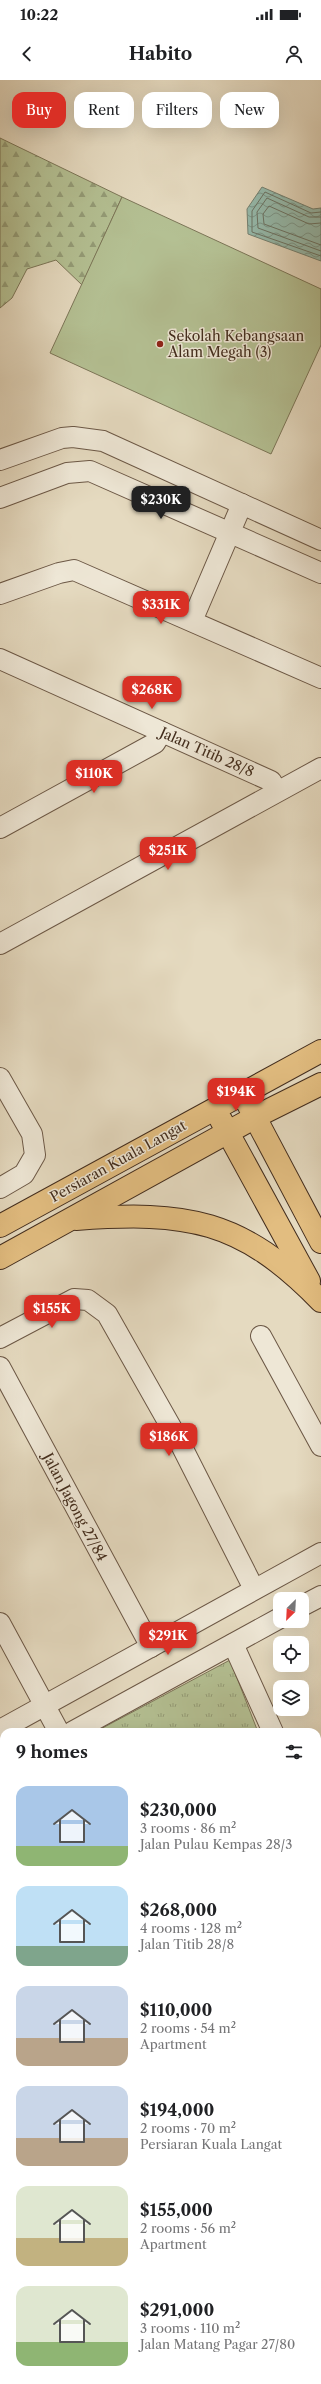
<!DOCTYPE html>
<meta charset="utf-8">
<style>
:root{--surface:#fff;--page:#f2f2f2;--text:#202124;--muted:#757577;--accent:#d93025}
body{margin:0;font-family:"Libre Caslon Text",serif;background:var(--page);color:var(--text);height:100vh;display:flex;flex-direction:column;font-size:15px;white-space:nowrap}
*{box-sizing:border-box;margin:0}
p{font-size:13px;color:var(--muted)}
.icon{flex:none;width:22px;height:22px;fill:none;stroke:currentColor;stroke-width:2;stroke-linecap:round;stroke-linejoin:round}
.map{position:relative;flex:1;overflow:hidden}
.sheet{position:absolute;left:0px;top:1648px;width:321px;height:656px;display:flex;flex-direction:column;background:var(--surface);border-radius:12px 12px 0 0;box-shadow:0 4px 16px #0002}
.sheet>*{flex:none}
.banner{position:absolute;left:12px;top:12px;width:297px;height:36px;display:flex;gap:8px}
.needle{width:26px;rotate:204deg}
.tools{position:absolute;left:273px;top:1512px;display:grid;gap:8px}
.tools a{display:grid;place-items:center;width:36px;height:36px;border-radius:8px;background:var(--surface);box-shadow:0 4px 16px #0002;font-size:20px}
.price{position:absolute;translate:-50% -34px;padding:0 9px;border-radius:8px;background:var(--accent);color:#fff;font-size:13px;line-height:26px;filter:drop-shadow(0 1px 2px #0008)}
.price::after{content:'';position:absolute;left:50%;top:24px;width:12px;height:9px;margin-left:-6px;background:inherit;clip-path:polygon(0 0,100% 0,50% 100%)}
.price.active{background:#222;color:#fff}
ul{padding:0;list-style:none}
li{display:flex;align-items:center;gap:12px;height:100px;padding:0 16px}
li span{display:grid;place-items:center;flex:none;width:112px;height:80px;border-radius:12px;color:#555}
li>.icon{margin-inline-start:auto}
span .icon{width:48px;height:48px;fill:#fffc;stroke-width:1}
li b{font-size:17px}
h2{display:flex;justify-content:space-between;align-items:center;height:48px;padding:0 16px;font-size:17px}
.pill{padding:0 14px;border-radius:12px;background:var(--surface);box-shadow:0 4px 16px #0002;font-size:14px;line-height:36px}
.pill.active{background:var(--accent);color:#fff}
.status{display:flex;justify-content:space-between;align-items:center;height:28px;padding:0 20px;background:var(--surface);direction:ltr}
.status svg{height:11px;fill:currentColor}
header{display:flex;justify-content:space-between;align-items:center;height:52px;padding:0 16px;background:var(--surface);font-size:18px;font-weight:700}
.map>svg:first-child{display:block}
.forest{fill:url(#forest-firs);stroke:#7c7658}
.park{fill:url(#park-tufts);stroke:#7c7658}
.pitch{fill:#b4c093;stroke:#7c7658}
.water{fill:url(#water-waves);stroke:#758273}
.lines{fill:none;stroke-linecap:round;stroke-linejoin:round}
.shore{stroke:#6c7465;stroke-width:1}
.minor-casing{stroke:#6c5846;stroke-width:22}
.major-casing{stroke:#432d1d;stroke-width:24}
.minor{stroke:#eee7d6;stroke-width:20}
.major{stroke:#e2bd80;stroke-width:22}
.poi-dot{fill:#8f2418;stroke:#eee7d6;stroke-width:1.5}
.labels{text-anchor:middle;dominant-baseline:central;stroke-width:3;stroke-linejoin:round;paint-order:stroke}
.poi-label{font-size:14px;fill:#432d1d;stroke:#eee7d6;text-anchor:start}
.street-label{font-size:14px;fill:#432d1d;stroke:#eee7d6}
</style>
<div class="status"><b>10:22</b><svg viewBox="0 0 49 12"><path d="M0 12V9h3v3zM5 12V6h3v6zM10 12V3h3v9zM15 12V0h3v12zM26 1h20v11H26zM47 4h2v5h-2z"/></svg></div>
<header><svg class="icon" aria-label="back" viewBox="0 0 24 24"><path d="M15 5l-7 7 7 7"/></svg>Habito<svg class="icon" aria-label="person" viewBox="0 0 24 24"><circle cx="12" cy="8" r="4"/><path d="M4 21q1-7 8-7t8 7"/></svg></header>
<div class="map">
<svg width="321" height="2304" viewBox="0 0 321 2304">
<defs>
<pattern id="forest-firs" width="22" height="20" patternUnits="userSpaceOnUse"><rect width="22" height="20" fill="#b4c093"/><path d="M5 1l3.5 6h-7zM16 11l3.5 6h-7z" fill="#949c77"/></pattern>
<pattern id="park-tufts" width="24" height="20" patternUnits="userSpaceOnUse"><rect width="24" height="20" fill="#b4c093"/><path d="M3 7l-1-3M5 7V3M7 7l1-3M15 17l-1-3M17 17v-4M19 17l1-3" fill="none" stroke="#949c77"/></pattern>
<pattern id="water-waves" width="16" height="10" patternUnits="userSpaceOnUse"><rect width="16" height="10" fill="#96bbad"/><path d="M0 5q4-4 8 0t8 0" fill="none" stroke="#7c988c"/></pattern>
</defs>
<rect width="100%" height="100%" fill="#e5dac0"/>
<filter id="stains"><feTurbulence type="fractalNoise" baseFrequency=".005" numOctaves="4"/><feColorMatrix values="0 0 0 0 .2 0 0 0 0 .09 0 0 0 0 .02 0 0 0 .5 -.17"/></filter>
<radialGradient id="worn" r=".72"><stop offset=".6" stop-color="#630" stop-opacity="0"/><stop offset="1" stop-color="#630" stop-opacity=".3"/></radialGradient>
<path class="forest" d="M0 58 122 117 82 205 56 180 27 189 12 218 0 228Z"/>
<g class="park">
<path d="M230 1580 258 1652H95Z"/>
<path d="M4 1707V1897L0 1895V1709Z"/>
</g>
<path class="pitch" d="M122 117 321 209V265L271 374 50 273Z"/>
<path class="water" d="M262 107 313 129 321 128V181L248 154 247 129Z"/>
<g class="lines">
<g class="shore">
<path d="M321 132 311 133 265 112 252 131V152L321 176"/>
<path d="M321 137H309L267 118 257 132 258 148 321 171"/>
<path d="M321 143 309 144 269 126 263 134 264 144 321 165"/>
</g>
<g class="minor-casing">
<g id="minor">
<path d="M0 380 62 358 73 357 103 361 321 460"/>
<path d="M0 418 67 393 90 391 321 493"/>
<path d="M0 514 59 493 74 490 321 598"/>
<path d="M192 541 242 424"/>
<path d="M0 579 271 701 277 711"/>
<path d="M0 748 155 663 162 652"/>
<path d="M0 864 321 688"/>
<path d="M0 998 32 1054 35 1075 24 1094 0 1108"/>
<path d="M261 1256 321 1366"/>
<path d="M0 1258 74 1219 88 1220 107 1234 180 1363 254 1509"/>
<path d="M0 1287 151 1567"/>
<path d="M302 1526 321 1516"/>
<path d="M0 1543 59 1652"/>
<path d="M233 1564 273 1652"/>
<path d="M0 1650 321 1473"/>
<path d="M72 1652 280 1538"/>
<path d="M0 1697 4 1694"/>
<path d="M317 1814 321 1816"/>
<path d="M0 1903 4 1904"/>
<path d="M317 1932 321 1934"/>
<path d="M0 2018 4 2020"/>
<path d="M317 2045 321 2046"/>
<path d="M0 2131 4 2133"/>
<path d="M317 2155 321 2146"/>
<path d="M0 2193 4 2184"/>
<path d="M106 2304 108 2300"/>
<path d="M251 2304 253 2300"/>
</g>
</g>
<g class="major-casing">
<g id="major">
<path d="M248 1024 321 1162"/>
<path d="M221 1040 309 1201"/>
<path d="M76 1139C187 1131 241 1139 321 1221"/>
<path d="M0 1146 321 971"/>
<path d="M0 1178 261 1034 321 1004"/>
<path d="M317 2264 321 2255"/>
<path d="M299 2304 301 2300"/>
</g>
</g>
<use href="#minor" class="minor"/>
<use href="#major" class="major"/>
</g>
<circle class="poi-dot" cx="160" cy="264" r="4"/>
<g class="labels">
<g class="poi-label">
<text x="168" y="256">Sekolah Kebangsaan<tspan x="168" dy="16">Alam Megah (3)</tspan></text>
</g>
<g class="street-label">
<text transform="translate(207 672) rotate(24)">Jalan Titib 28/8</text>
<text transform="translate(118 1081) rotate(-29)">Persiaran Kuala Langat</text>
<text transform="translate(75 1427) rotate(62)">Jalan Jagong 27/84</text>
</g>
</g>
<rect width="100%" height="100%" filter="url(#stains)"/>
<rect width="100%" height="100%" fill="url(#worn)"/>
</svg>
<div class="tools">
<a><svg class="needle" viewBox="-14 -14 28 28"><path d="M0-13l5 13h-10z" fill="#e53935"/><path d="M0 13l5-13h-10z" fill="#757577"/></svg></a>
<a><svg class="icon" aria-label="locate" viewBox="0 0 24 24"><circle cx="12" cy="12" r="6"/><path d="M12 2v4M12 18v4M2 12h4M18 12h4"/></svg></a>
<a><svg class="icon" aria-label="layers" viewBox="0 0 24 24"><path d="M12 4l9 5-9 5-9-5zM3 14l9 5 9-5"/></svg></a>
</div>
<b class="price active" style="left:161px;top:440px">$230K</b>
<b class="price" style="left:161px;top:545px">$331K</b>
<b class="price" style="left:152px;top:630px">$268K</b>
<b class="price" style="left:94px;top:714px">$110K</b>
<b class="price" style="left:168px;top:791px">$251K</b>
<b class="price" style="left:236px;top:1032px">$194K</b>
<b class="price" style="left:52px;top:1249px">$155K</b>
<b class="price" style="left:169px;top:1377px">$186K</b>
<b class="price" style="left:168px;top:1576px">$291K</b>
<div class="banner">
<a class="pill active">Buy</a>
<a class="pill">Rent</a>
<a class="pill">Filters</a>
<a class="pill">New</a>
</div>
<section class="sheet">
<h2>9 homes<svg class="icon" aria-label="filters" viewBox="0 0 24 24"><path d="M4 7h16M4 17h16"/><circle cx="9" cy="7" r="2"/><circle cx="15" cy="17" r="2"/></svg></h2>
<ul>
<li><span style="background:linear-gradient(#a9c7e8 75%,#8fb573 0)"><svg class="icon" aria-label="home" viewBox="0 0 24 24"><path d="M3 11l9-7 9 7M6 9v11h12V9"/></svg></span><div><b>$230,000</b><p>3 rooms · 86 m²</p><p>Jalan Pulau Kempas 28/3</p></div></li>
<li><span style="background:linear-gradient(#bfe0f5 75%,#7fa58c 0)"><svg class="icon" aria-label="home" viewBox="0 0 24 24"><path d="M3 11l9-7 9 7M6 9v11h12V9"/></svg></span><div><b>$268,000</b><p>4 rooms · 128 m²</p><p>Jalan Titib 28/8</p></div></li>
<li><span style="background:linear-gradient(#c9d6e8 65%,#b9a48a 0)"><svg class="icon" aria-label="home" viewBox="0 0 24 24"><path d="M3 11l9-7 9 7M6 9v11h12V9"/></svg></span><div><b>$110,000</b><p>2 rooms · 54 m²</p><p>Apartment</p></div></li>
<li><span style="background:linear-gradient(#c9d6e8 65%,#b9a48a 0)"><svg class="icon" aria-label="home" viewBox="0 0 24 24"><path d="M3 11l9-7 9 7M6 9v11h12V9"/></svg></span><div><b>$194,000</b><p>2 rooms · 70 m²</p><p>Persiaran Kuala Langat</p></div></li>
<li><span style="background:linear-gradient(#dfe7d0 65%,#c2b280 0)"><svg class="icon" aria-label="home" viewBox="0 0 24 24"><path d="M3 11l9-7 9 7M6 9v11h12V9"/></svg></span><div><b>$155,000</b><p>2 rooms · 56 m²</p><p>Apartment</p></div></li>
<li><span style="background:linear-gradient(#dfe7d0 70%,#8fb573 0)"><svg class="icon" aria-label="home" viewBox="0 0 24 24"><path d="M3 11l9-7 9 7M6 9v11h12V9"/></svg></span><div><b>$291,000</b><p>3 rooms · 110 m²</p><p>Jalan Matang Pagar 27/80</p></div></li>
</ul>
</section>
</div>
